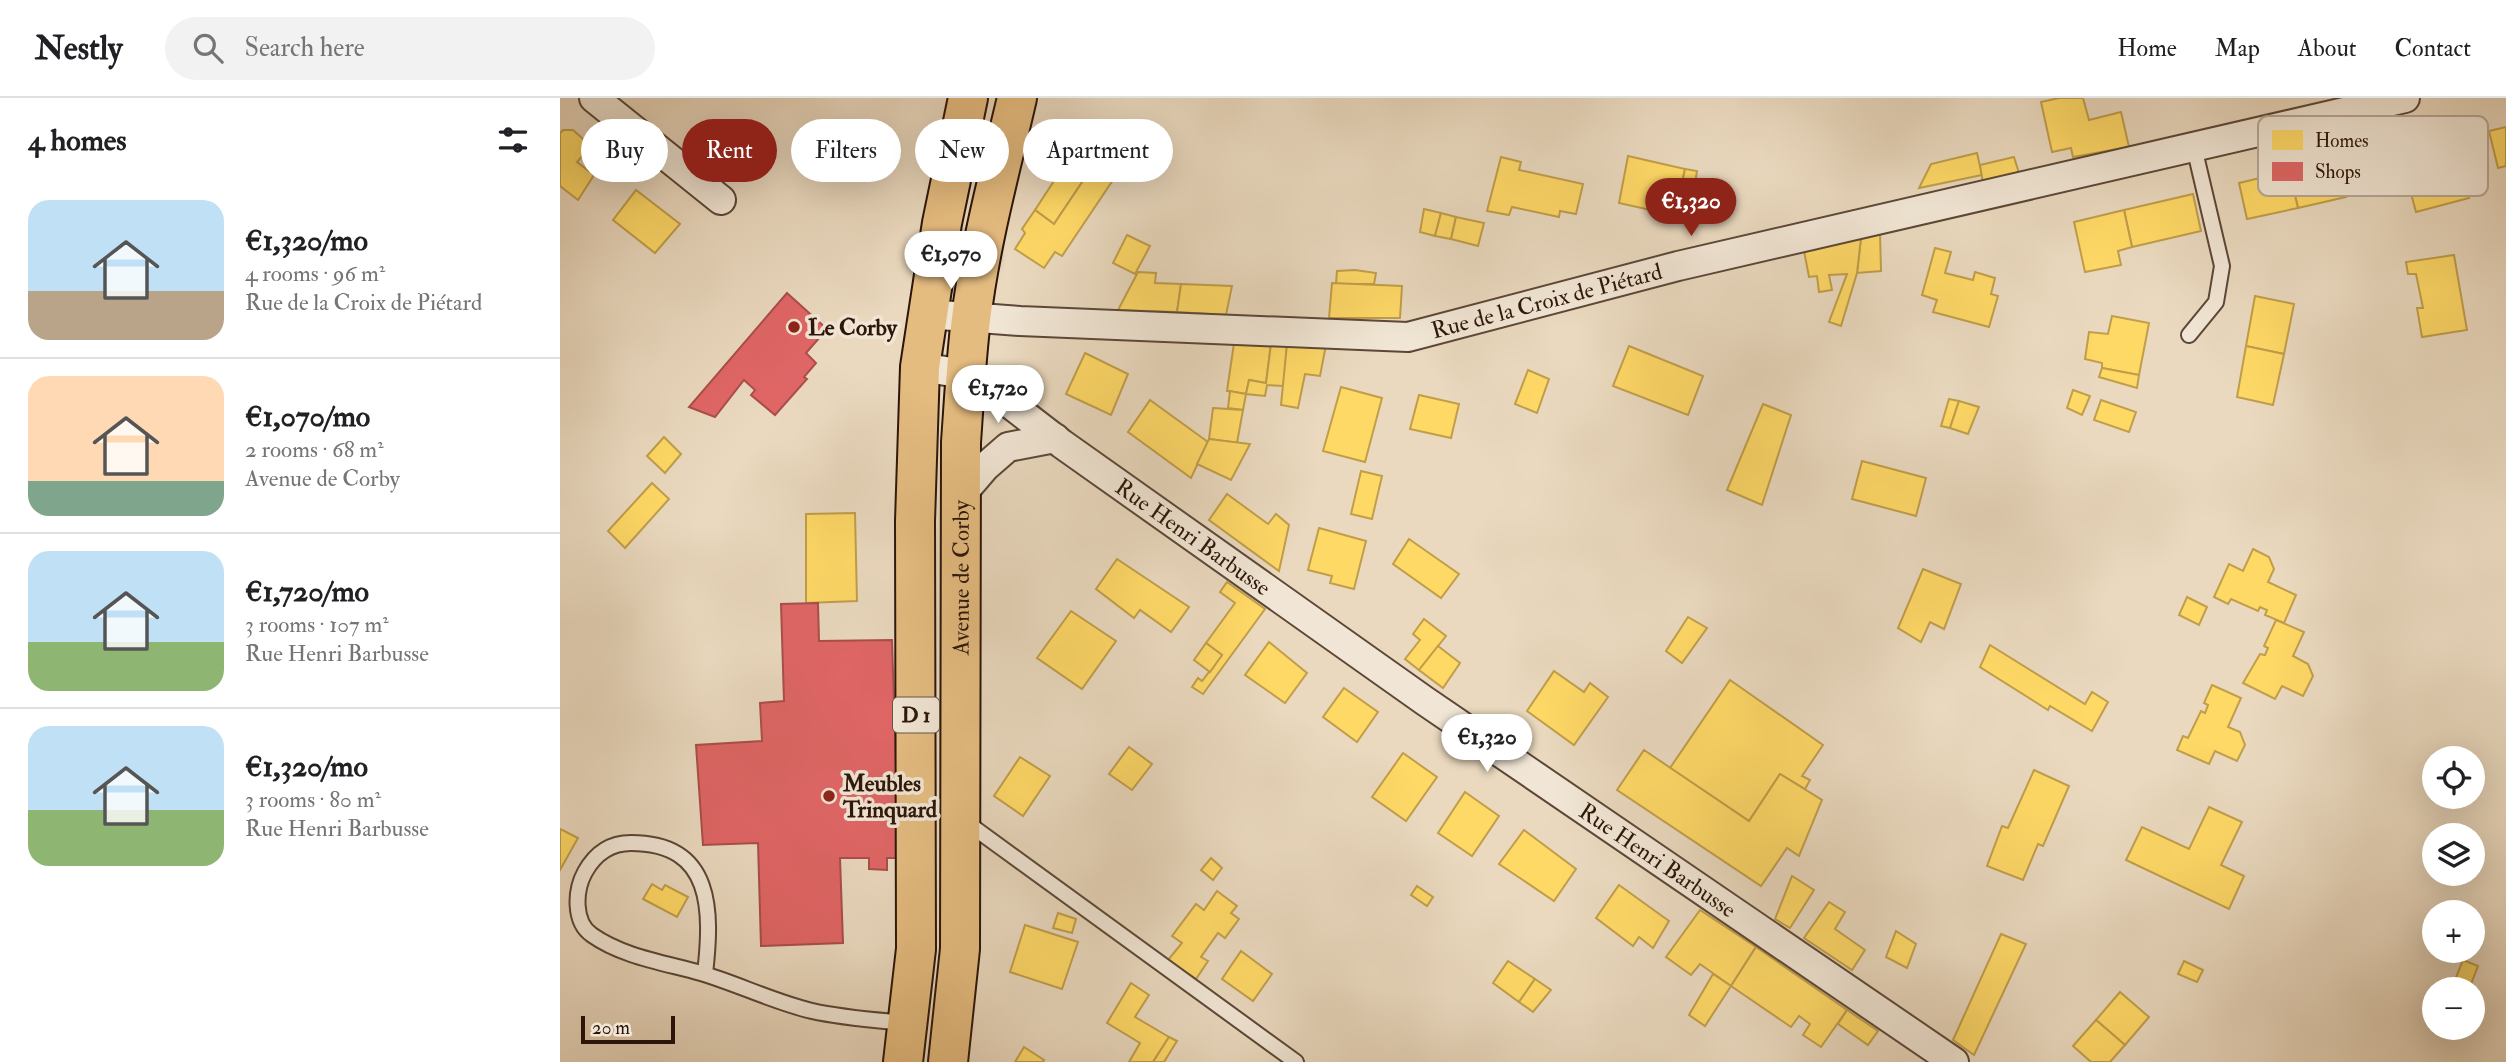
<!DOCTYPE html>
<meta charset="utf-8">
<style>
:root{--surface:#fff;--page:#f2f2f2;--text:#202124;--muted:#757577;--line:#e0e0e0;--accent:#8f2418}
body{margin:0;font-family:"IM FELL Double Pica",serif;background:var(--page);color:var(--text);height:100vh;display:flex;flex-direction:column;font-size:26px;white-space:nowrap}
*{box-sizing:border-box;margin:0}
p{font-size:23px;color:var(--muted)}
.icon{flex:none;width:38px;height:38px;fill:none;stroke:currentColor;stroke-width:2;stroke-linecap:round;stroke-linejoin:round}
.map{position:relative;flex:1;overflow:hidden}
.sheet{display:flex;flex-direction:column;background:var(--surface);width:560px}
.sheet>*{flex:none}
.hud{position:absolute;left:21px;top:21px;width:665px;height:63px;display:flex;gap:14px}
.buttons{position:absolute;left:1862px;top:648px;display:grid;gap:14px}
.buttons a{display:grid;place-items:center;width:63px;height:63px;border-radius:50%;background:var(--surface);box-shadow:0 7px 28px #0002;font-size:35px}
.scale{position:absolute;left:21px;bottom:18px;width:94px;box-sizing:border-box;padding-left:7px;border:4px solid #2c160a;border-top:0;font-size:19px;line-height:24px;white-space:nowrap;color:#2c160a;-webkit-text-stroke:5px #f1e6d5;paint-order:stroke}
.price{position:absolute;translate:-50% -60px;padding:0 16px;border-radius:24px;background:#fff;color:#222;font-size:23px;line-height:46px;filter:drop-shadow(0 2px 4px #0008)}
.price::after{content:'';position:absolute;left:50%;top:42px;width:21px;height:16px;margin-left:-10px;background:inherit;clip-path:polygon(0 0,100% 0,50% 100%)}
.price.active{background:var(--accent);color:#fff}
ul{padding:0;list-style:none}
li{display:flex;align-items:center;gap:21px;height:175px;padding:0 28px}
li+li{border-top:2px solid var(--line)}
li span{display:grid;place-items:center;flex:none;width:196px;height:140px;border-radius:21px;color:#555}
li>.icon{margin-inline-start:auto}
span .icon{width:84px;height:84px;fill:#fffc;stroke-width:1}
li b{font-size:30px}
h2{display:flex;justify-content:space-between;align-items:center;height:84px;padding:0 28px;font-size:30px}
.chip{padding:0 24px;border-radius:32px;background:var(--surface);box-shadow:0 7px 28px #0002;font-size:24px;line-height:63px}
.chip.active{background:var(--accent);color:#fff}
header{display:flex;align-items:center;gap:42px;box-sizing:border-box;height:98px;padding:0 35px;background:var(--surface);border-bottom:2px solid var(--line)}
header strong{font-size:33px}
nav{display:flex;gap:38px;margin-inline-start:auto;font-size:24px}
.search{width:490px;height:63px;background:var(--page);display:flex;align-items:center;gap:18px;box-sizing:border-box;padding:0 24px;border-radius:38px;color:var(--muted);font-size:26px}
main{display:flex;flex:1;min-height:0}
.map>svg:first-child{display:block}
.homes{fill:#ffd966;stroke:#c09e4a;stroke-width:2}
.shops{fill:#e06666;stroke:#aa4e4a;stroke-width:2}
.lines{fill:none;stroke-linecap:round;stroke-linejoin:round}
.lane-casing{stroke:#5c4737;stroke-width:18}
.street-casing{stroke:#5c4737;stroke-width:32}
.primary-casing{stroke:#2c160a;stroke-width:42}
.lane{stroke:#f1e6d5;stroke-width:14}
.street{stroke:#f1e6d5;stroke-width:28}
.primary{stroke:#e5bc80;stroke-width:38}
.poi-dot{fill:#8f2418;stroke:#f1e6d5;stroke-width:2.5}
.labels{text-anchor:middle;dominant-baseline:central;stroke-width:7;stroke-linejoin:round;paint-order:stroke}
.shield{fill:#f1e6d5;stroke:#675447;stroke-width:2}
.shield-label{font-size:21px;font-weight:bold;fill:#2c160a}
.street-label{font-size:23px;fill:#2c160a;stroke:#f1e6d5}
.poi-label{font-size:23px;font-weight:bold;fill:#2c160a;stroke:#f1e6d5;text-anchor:start}
.key{fill:#f1e6d5;stroke:#b6a898;stroke-width:2}
.key-label{font-size:19px;fill:#2c160a}
</style>
<header>
<strong>Nestly</strong>
<div class="search"><svg class="icon" aria-label="search" viewBox="0 0 24 24"><circle cx="10" cy="10" r="6"/><path d="M15 15l6 6"/></svg>Search here</div>
<nav><a>Home</a><a>Map</a><a>About</a><a>Contact</a></nav>
</header>
<main>
<section class="sheet">
<h2>4 homes<svg class="icon" aria-label="filters" viewBox="0 0 24 24"><path d="M4 7h16M4 17h16"/><circle cx="9" cy="7" r="2"/><circle cx="15" cy="17" r="2"/></svg></h2>
<ul>
<li><span style="background:linear-gradient(#bfe0f5 65%,#b9a48a 0)"><svg class="icon" aria-label="home" viewBox="0 0 24 24"><path d="M3 11l9-7 9 7M6 9v11h12V9"/></svg></span><div><b>€1,320/mo</b><p>4 rooms · 96 m²</p><p>Rue de la Croix de Piétard</p></div></li>
<li><span style="background:linear-gradient(#ffd9b3 75%,#7fa58c 0)"><svg class="icon" aria-label="home" viewBox="0 0 24 24"><path d="M3 11l9-7 9 7M6 9v11h12V9"/></svg></span><div><b>€1,070/mo</b><p>2 rooms · 68 m²</p><p>Avenue de Corby</p></div></li>
<li><span style="background:linear-gradient(#bfe0f5 65%,#8fb573 0)"><svg class="icon" aria-label="home" viewBox="0 0 24 24"><path d="M3 11l9-7 9 7M6 9v11h12V9"/></svg></span><div><b>€1,720/mo</b><p>3 rooms · 107 m²</p><p>Rue Henri Barbusse</p></div></li>
<li><span style="background:linear-gradient(#bfe0f5 60%,#8fb573 0)"><svg class="icon" aria-label="home" viewBox="0 0 24 24"><path d="M3 11l9-7 9 7M6 9v11h12V9"/></svg></span><div><b>€1,320/mo</b><p>3 rooms · 80 m²</p><p>Rue Henri Barbusse</p></div></li>
</ul>
</section>
<div class="map">
<svg width="1946" height="964" viewBox="0 0 1946 964">
<rect width="100%" height="100%" fill="#ead9bf"/>
<filter id="stains"><feTurbulence type="fractalNoise" baseFrequency=".00286" numOctaves="4"/><feColorMatrix values="0 0 0 0 .2 0 0 0 0 .09 0 0 0 0 .02 0 0 0 .5 -.17"/></filter>
<radialGradient id="worn" r=".72"><stop offset=".6" stop-color="#630" stop-opacity="0"/><stop offset="1" stop-color="#630" stop-opacity=".3"/></radialGradient>
<g class="homes">
<path d="M1499 0H1523L1529 22 1561 14 1569 49 1513 59 1511 50 1492 54 1481 4Z"/>
<path d="M1946 29V68L1938 70 1929 33Z"/>
<path d="M528 31 568 58 555 79 535 65 494 126 475 112Z"/>
<path d="M3 32H13L31 48 17 64 34 77 18 102 0 88V35Z"/>
<path d="M1417 55 1422 77 1359 90 1371 66Z"/>
<path d="M1068 58 1125 71 1121 90 1134 92 1127 120 1059 105Z"/>
<path d="M941 59 961 64 959 72 1023 86 1016 116 1000 113 999 119 952 109 949 117 927 113Z"/>
<path d="M1454 59 1459 75 1423 85 1420 67Z"/>
<path d="M1778 63 1786 99 1738 110 1729 73Z"/>
<path d="M1900 64 1909 100 1856 114 1846 77Z"/>
<path d="M535 65 555 79 502 158 495 154 484 170 455 151 465 135 462 131 475 112 494 126Z"/>
<path d="M1125 71 1137 73 1134 92 1121 90Z"/>
<path d="M1729 73 1738 110 1687 121 1679 85Z"/>
<path d="M76 92 120 126 95 155 53 122Z"/>
<path d="M1633 96 1641 133 1572 149 1564 112Z"/>
<path d="M864 111 881 115 875 138 860 134Z"/>
<path d="M1564 112 1572 149 1558 153 1561 167 1525 174 1514 124Z"/>
<path d="M881 115 896 119 891 141 875 138Z"/>
<path d="M896 119 924 125 918 148 891 141Z"/>
<path d="M1320 136 1321 173 1297 175 1301 140Z"/>
<path d="M567 137 590 148 575 176 553 165Z"/>
<path d="M1301 140 1297 175 1281 228 1269 224 1287 176 1269 177 1272 192 1259 194 1257 178 1249 179 1244 153Z"/>
<path d="M1375 150 1391 154 1385 175 1413 182 1415 174 1435 180 1431 196 1438 198 1429 229 1373 214 1377 202 1362 197Z"/>
<path d="M1894 157 1907 232 1862 239 1857 210H1863L1856 176H1848L1846 164Z"/>
<path d="M795 172 816 175 814 186H776L777 173Z"/>
<path d="M578 174 596 175 595 185 621 186 617 214 558 212Z"/>
<path d="M772 185 842 188 840 220H769Z"/>
<path d="M621 186 672 188 666 217 617 214Z"/>
<path d="M1695 198 1734 206 1724 256 1686 248Z"/>
<path d="M1552 218 1589 225 1579 277 1542 270V265L1525 261 1529 234 1548 236Z"/>
<path d="M674 245 711 246 706 285 689 282 686 296 667 293Z"/>
<path d="M711 246H727L724 288 707 287 705 298 686 296 689 282 706 285Z"/>
<path d="M727 246 766 247 760 278 745 276 738 310 721 307Z"/>
<path d="M1069 248 1143 278 1128 317 1053 288Z"/>
<path d="M1686 248 1724 256 1713 307 1677 299Z"/>
<path d="M525 255 568 276 551 317 506 296Z"/>
<path d="M1542 270 1579 277 1577 290 1539 279Z"/>
<path d="M968 272 989 281 977 315 955 306Z"/>
<path d="M781 289 822 300 805 364 763 353Z"/>
<path d="M1513 292 1530 298 1522 317 1507 310Z"/>
<path d="M670 293 686 296 683 312 668 310Z"/>
<path d="M859 297 899 306 891 340 850 331Z"/>
<path d="M1389 301 1399 303 1390 330 1381 328Z"/>
<path d="M590 302 648 344 631 380 568 334Z"/>
<path d="M1541 302 1576 314 1569 334 1534 322Z"/>
<path d="M1399 303 1419 309 1408 336 1390 330Z"/>
<path d="M1203 306 1231 317 1202 407 1167 392Z"/>
<path d="M653 310 683 312 677 345 649 341Z"/>
<path d="M104 339 121 356 105 375 87 358Z"/>
<path d="M649 341 690 346 671 382 637 366Z"/>
<path d="M1302 363 1366 380 1356 418 1292 401Z"/>
<path d="M801 373 822 378 812 421 791 416Z"/>
<path d="M92 385 109 401 65 450 48 433Z"/>
<path d="M667 396 708 426 716 416 729 427 719 473 649 422Z"/>
<path d="M295 415 297 503 246 505V416Z"/>
<path d="M759 430 806 443 794 491 770 485 772 478 748 472Z"/>
<path d="M849 441 899 476 881 500 833 466Z"/>
<path d="M1693 451 1709 459 1714 471 1708 484 1736 497 1724 525 1705 517 1707 512 1700 509 1698 513 1671 501 1668 506 1654 499 1669 466 1683 473Z"/>
<path d="M557 461 629 509 611 534 580 512 574 520 536 491Z"/>
<path d="M1363 471 1401 486 1384 531 1370 524 1361 544 1338 530Z"/>
<path d="M667 484 705 511 643 596 632 589 638 580 642 583 662 557 646 545 675 505 660 494Z"/>
<path d="M1627 499 1647 509 1639 527 1619 517Z"/>
<path d="M511 513 556 543 522 591 477 560Z"/>
<path d="M1128 519 1147 530 1122 565 1106 553Z"/>
<path d="M864 521 886 538 859 572 845 561 860 542 853 536Z"/>
<path d="M1716 522 1744 534 1733 558 1748 566 1753 578 1743 598 1722 588 1715 601 1683 585 1700 556 1705 557 1708 550 1704 548Z"/>
<path d="M709 544 747 575 725 605 685 577Z"/>
<path d="M646 545 662 557 650 574 634 562Z"/>
<path d="M1430 547 1525 606 1532 594 1548 604 1532 633 1490 608 1488 612 1420 569Z"/>
<path d="M878 548 900 565 883 590 859 572Z"/>
<path d="M994 573 1024 594 1030 585 1048 599 1014 647 967 613Z"/>
<path d="M1170 582 1263 647 1242 678 1250 682 1245 691 1220 676 1189 723 1110 670Z"/>
<path d="M1652 587 1681 600 1668 629 1680 634 1685 647 1677 663 1655 653 1649 666 1617 652 1623 638 1628 640 1641 613 1645 615 1648 607 1644 605Z"/>
<path d="M784 590 818 614 797 644 763 619Z"/>
<path d="M569 649 592 666 572 692 549 676Z"/>
<path d="M1084 652 1189 723 1220 676 1262 702 1239 758 1227 750 1201 788 1057 692Z"/>
<path d="M843 655 877 679 846 723 812 699Z"/>
<path d="M460 659 490 678 463 718 434 698Z"/>
<path d="M1474 672 1509 688 1483 748 1478 746 1463 782 1427 768 1442 728 1448 730Z"/>
<path d="M905 694 939 718 912 758 878 735Z"/>
<path d="M1649 709 1682 724 1661 767 1684 778 1669 811 1566 762 1582 729 1629 751Z"/>
<path d="M0 731 18 740 0 772Z"/>
<path d="M964 732 1016 771 994 803 939 766Z"/>
<path d="M651 760 662 770 653 782 641 772Z"/>
<path d="M1232 778 1254 792 1230 830 1215 821Z"/>
<path d="M92 786 102 792 105 787 128 799 117 819 83 801Z"/>
<path d="M1059 787 1109 823 1093 850 1079 839 1073 848 1036 820Z"/>
<path d="M857 788 873 799 867 808 851 797Z"/>
<path d="M657 793 677 808 671 815 679 821 665 840 658 835 641 859 648 863 636 881 608 862 622 845 612 838 636 806 644 812Z"/>
<path d="M1269 804 1285 814 1275 831 1305 852 1292 872 1244 840Z"/>
<path d="M1140 812 1196 849 1171 888 1140 866 1131 877 1106 859Z"/>
<path d="M498 815 516 821 512 835 493 830Z"/>
<path d="M465 827 518 844 502 891 450 874Z"/>
<path d="M1336 833 1356 846 1347 870 1326 859Z"/>
<path d="M1441 836 1466 846 1414 957 1393 942Z"/>
<path d="M1196 849 1287 912 1261 949 1243 937 1250 926 1239 918 1231 929 1171 888Z"/>
<path d="M681 853 712 876 693 903 662 881Z"/>
<path d="M1903 862 1918 868 1909 891 1893 887Z"/>
<path d="M948 863 975 881 959 904 933 885Z"/>
<path d="M1624 863 1643 872 1637 884 1618 876Z"/>
<path d="M1153 876 1171 888 1145 928 1129 917Z"/>
<path d="M975 881 991 892 973 914 959 904Z"/>
<path d="M571 885 589 897 575 919 609 939 593 964H569L580 945 547 925Z"/>
<path d="M1560 894 1589 919 1565 947 1536 922Z"/>
<path d="M1287 912 1318 933 1308 947 1278 926Z"/>
<path d="M1536 922 1565 947 1550 964H1531L1513 948Z"/>
<path d="M609 939 617 943 604 964H593Z"/>
<path d="M464 949 484 962 483 964H455Z"/>
</g>
<g class="shops">
<path d="M227 195 267 231 246 255 256 265 244 279 247 281 215 317 191 297 195 292 184 282 155 319 129 309Z"/>
<path d="M258 505 259 543 332 542 339 760H327V772L309 771V760H280L283 845 201 848 198 745 143 747 136 647 202 643 200 605 224 603 221 506Z"/>
</g>
<g class="lines">
<g class="lane-casing">
<g id="lane">
<path d="M1629 237 1656 204 1662 168 1634 49"/>
<path d="M406 724 736 964"/>
<path d="M145 876C152 814 154 745 71 745 50 745 35 756 25 774 15 792 13 824 32 837 63 859 106 865 141 875 178 886 214 904 252 913 283 920 315 922 346 925"/>
</g>
</g>
<g class="street-casing">
<g id="street">
<path d="M34 0 161 102"/>
<path id="s1" d="M367 216 460 223 848 239 1118 168 1845 0"/>
<path id="s2" d="M360 269 405 276 428 289 502 346 865 603 1394 964"/>
<path d="M401 397 425 369 448 349 495 340"/>
</g>
</g>
<g class="primary-casing">
<g id="primary">
<path d="M343 964 356 851 355 423 360 269 382 125 408 0"/>
<path id="s3" d="M388 964 400 851 401 344C404 303 406 261 411 221 420 146 440 73 457 0"/>
</g>
</g>
<use href="#lane" class="lane"/>
<use href="#street" class="street"/>
<use href="#primary" class="primary"/>
</g>
<g class="poi-dot">
<circle cx="234" cy="229" r="7"/>
<circle cx="269" cy="698" r="7"/>
</g>
<g class="labels">
<rect class="shield" x="333" y="599.5" width="46" height="35" rx="5"/>
<g class="shield-label">
<text x="356" y="617">D 1</text>
</g>
<g class="street-label">
<text stroke="none"><textPath href="#s1" startOffset="625">Rue de la Croix de Piétard</textPath></text>
<text stroke="none"><textPath href="#s2" startOffset="326">Rue Henri Barbusse</textPath></text>
<text stroke="none"><textPath href="#s3" startOffset="485">Avenue de Corby</textPath></text>
<text stroke="none"><textPath href="#s2" startOffset="892">Rue Henri Barbusse</textPath></text>
</g>
<g class="poi-label">
<text x="248" y="229">Le Corby</text>
<text x="283" y="685">Meubles<tspan x="283" dy="26">Trinquard</tspan></text>
</g>
</g>
<rect x="1698" y="18" width="230" height="80" rx="10" class="key"/>
<rect x="1712" y="32" width="31" height="20" fill="#ffd966"/>
<rect x="1712" y="64" width="31" height="19" fill="#e06666"/>
<g class="key-label">
<text x="1755" y="49">Homes</text>
<text x="1755" y="80">Shops</text>
</g>
<rect width="100%" height="100%" filter="url(#stains)"/>
<rect width="100%" height="100%" fill="url(#worn)"/>
</svg>
<div class="buttons">
<a><svg class="icon" aria-label="locate" viewBox="0 0 24 24"><circle cx="12" cy="12" r="6"/><path d="M12 2v4M12 18v4M2 12h4M18 12h4"/></svg></a>
<a><svg class="icon" aria-label="layers" viewBox="0 0 24 24"><path d="M12 4l9 5-9 5-9-5zM3 14l9 5 9-5"/></svg></a>
<a>+</a>
<a>−</a>
</div>
<div class="scale">20 m</div>
<b class="price active" style="left:1131px;top:140px">€1,320</b>
<b class="price" style="left:391px;top:193px">€1,070</b>
<b class="price" style="left:438px;top:327px">€1,720</b>
<b class="price" style="left:927px;top:676px">€1,320</b>
<div class="hud">
<a class="chip">Buy</a>
<a class="chip active">Rent</a>
<a class="chip">Filters</a>
<a class="chip">New</a>
<a class="chip">Apartment</a>
</div>
</div>
</main>
